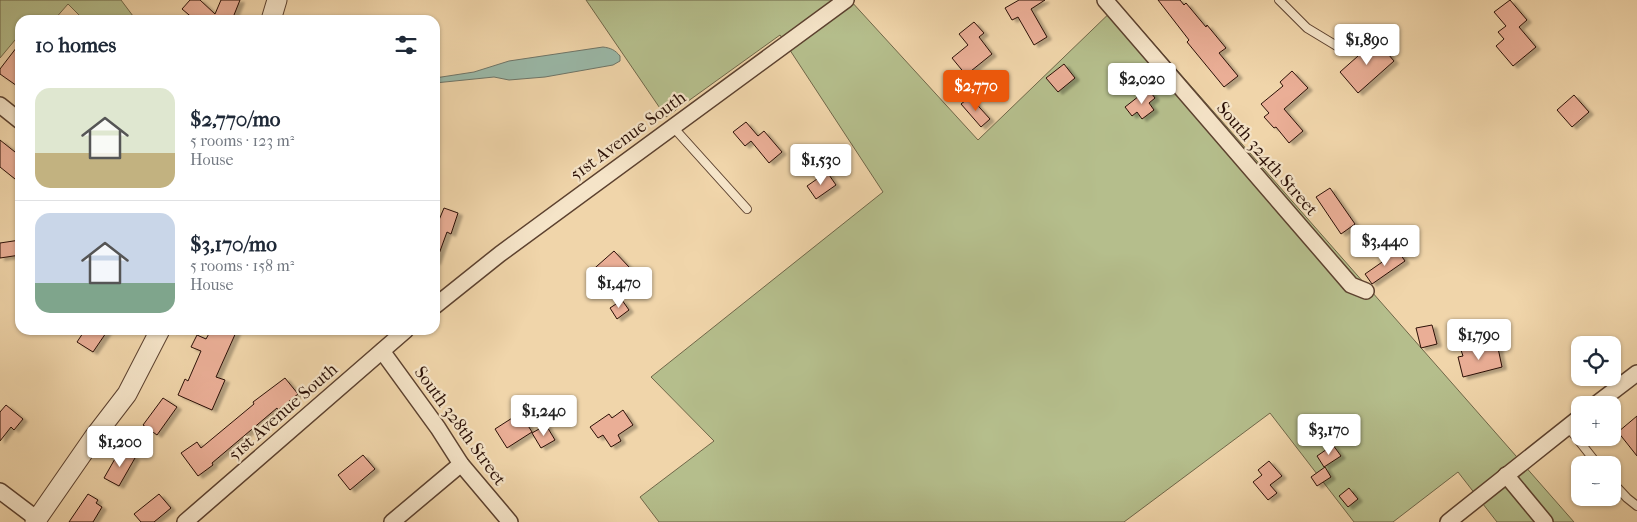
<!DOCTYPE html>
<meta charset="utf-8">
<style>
:root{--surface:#fff;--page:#f2f2f3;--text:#1f2937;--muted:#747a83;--line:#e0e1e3;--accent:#ea580c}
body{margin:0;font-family:"IM FELL French Canon",serif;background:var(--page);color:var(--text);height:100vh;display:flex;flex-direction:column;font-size:19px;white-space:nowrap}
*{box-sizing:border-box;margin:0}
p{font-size:16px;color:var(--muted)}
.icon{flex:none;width:28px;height:28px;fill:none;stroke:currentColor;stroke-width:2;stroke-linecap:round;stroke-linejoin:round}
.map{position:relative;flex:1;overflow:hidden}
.side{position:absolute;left:15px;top:15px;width:425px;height:320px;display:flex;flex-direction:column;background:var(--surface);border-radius:15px;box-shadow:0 1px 4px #0004}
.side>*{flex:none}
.buttons{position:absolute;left:1571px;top:336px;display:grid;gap:10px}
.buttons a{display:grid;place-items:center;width:50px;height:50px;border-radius:10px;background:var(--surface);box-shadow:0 1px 4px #0004;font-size:25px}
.price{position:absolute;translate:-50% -42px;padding:0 11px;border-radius:5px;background:#fff;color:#222;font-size:16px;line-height:32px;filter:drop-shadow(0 1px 2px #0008)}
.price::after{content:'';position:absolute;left:50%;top:30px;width:15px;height:11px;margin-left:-8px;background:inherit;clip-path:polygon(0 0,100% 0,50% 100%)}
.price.on{background:var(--accent);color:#fff}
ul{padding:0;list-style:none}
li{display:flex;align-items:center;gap:15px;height:125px;padding:0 20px}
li+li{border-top:1px solid var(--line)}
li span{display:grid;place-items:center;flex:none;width:140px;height:100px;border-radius:15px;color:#555}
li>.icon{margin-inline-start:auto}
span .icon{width:60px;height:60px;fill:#fffc;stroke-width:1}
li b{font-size:21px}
h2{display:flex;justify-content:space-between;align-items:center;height:60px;padding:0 20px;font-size:21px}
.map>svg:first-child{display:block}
.green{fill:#b5be8c;stroke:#706749}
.water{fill:#9ab9a9;stroke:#6e7568}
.building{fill:#eaae96;stroke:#2b1006;filter:url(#shadow)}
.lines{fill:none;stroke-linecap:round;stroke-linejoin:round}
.service-casing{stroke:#5c412f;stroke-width:10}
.minor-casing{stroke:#5c412f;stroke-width:18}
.tertiary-casing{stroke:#5c412f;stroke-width:21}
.service{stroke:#f5e4c8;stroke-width:8}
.minor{stroke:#f5e4c8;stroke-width:15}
.tertiary{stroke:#f5e4c8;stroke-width:19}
.labels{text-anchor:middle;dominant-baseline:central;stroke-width:4.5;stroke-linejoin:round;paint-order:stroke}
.street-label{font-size:18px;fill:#2b1006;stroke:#f5e4c8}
</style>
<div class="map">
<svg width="1637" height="522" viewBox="0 0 1637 522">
<defs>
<filter id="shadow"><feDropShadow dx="4.5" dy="2.5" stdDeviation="1" flood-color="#0004"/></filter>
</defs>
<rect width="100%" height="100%" fill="#f0d5aa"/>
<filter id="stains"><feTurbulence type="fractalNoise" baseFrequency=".004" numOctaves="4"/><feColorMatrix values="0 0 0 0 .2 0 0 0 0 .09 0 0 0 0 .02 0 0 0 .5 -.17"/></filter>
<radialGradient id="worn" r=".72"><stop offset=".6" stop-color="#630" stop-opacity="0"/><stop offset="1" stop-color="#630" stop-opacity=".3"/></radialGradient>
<g class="green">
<path d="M0 0H121L136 20H84L68 4 54 20H20V34L0 58Z"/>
<path d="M586 0H850L978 140 1119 4 1574 522H1497L1458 472 1393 522H1354L1270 413 1124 522H659L640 497 714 441 651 377 883 192 780 35 666 117Z"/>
</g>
<path class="water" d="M603 47C611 48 615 50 620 56V61L613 65 545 77 509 80 494 77 435 83V78L474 72 509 61Z"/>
<g class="building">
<path d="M190 0H200L215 14 221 0H240L232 20H195L182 9Z"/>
<path d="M1019 0H1045L1031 9 1047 37 1034 45 1018 17 1012 20 1005 8Z"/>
<path d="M1158 0H1180L1184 5 1186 3 1206 27 1207 25 1226 48 1219 53 1238 76 1224 87 1187 42 1189 40Z"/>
<path d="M1510 0 1527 20 1519 27 1536 47 1513 66 1496 46 1504 39 1498 32 1506 26 1494 12Z"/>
<path d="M974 22 984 33 979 37 992 54 966 75 952 58 968 45 959 34Z"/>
<path d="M1376 40 1394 61 1358 93 1340 72Z"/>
<path d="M20 43V88L0 74V69Z"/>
<path d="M1064 64 1075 78 1058 92 1046 78Z"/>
<path d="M1292 71 1308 88 1284 109 1303 131 1289 143 1276 127 1274 128 1264 117 1269 113 1261 104 1283 86 1280 82Z"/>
<path d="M1148 89 1155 98 1149 103 1154 110 1142 119 1137 112 1132 116 1125 107Z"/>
<path d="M1574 95 1589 112 1572 127 1557 110Z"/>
<path d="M970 97 990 119 981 127 961 104Z"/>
<path d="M746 122 758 136 764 131 782 152 769 163 751 141 745 146 733 132Z"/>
<path d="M0 140 20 156V183L0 167Z"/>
<path d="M827 172 836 185 816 199 807 186Z"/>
<path d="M1330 188 1355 224 1341 234 1316 197Z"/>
<path d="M444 208 458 213 451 234 447 232 436 262H435V218L439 220Z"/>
<path d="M20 240V255L0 258V243Z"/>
<path d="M614 251 629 267 603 291 588 274Z"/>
<path d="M1398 251 1405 261 1372 284 1365 274Z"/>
<path d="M622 300 629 310 617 319 610 308Z"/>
<path d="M1432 325 1437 344 1421 348 1416 328Z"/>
<path d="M85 330H108L93 352 77 342Z"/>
<path d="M211 330H237L216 377 225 380 212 410 178 395 185 379 188 381 201 351 191 347 197 335 206 339Z"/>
<path d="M1481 345 1483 351 1498 348 1502 367 1463 377 1458 357 1463 356 1461 350Z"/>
<path d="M285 378 298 394 278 410 277 408 212 463 213 465 198 476 181 453 197 442 201 448 254 404 253 402Z"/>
<path d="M163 398 177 407 157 435 143 425Z"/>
<path d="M6 405 23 419 14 430 11 427 0 441V412Z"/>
<path d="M623 410 633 425 618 435 621 441 611 447 603 435 598 438 590 427 609 414 612 418Z"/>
<path d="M520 413 532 432 507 448 495 429Z"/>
<path d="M1637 416V456L1618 432Z"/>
<path d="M546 425 555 440 541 448 532 433Z"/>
<path d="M1333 445 1341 456 1324 467 1317 456Z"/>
<path d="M120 450 135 458 119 486 104 478Z"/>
<path d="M363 455 375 469 350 490 338 475Z"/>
<path d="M1269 461 1282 476 1270 485 1277 493 1268 500 1253 482 1262 475 1258 470Z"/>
<path d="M1325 467 1331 477 1317 486 1311 477Z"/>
<path d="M1349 488 1358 499 1348 507 1339 496Z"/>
<path d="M88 494 98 500 96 503 102 507 93 522H69Z"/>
<path d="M159 494 171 508 154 522H141L134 514Z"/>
</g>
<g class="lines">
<g class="service-casing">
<g id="service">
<path d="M1279 0 1307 28 1345 51"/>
<path d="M673 127 747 209"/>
<path d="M1568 427 1598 465"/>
<path d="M1612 482 1627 498 1637 506"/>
</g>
</g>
<g class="minor-casing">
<g id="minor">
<path d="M1105 0 1351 285 1366 291"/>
<path d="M0 105 20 121"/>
<path d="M435 306 500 254 846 0"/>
<path d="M382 351 438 428 461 464 510 522"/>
<path d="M1595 405 1637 373"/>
<path d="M1506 475 1545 522"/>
<path d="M0 491 37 519"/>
<path d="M185 522 406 330"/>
<path d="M392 522 461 464"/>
<path d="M1448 522 1580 417"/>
</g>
</g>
<g class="tertiary-casing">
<g id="tertiary">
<path d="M271 20 277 0"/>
<path d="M35 522 94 437 127 394 160 330"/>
</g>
</g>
<use href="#service" class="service"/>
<use href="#minor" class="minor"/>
<use href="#tertiary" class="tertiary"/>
</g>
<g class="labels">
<g class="street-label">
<text transform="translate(628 136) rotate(-36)">51st Avenue South</text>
<text transform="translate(1267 159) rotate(49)">South 324th Street</text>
<text transform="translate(283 412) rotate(-41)">51st Avenue South</text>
<text transform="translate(460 426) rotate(54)">South 328th Street</text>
</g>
</g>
<rect width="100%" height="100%" filter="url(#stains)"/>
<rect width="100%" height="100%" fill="url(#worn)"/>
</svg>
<div class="buttons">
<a><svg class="icon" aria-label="locate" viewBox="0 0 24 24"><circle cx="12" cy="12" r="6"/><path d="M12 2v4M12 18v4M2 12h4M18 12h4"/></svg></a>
<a>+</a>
<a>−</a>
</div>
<b class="price" style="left:1367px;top:66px">$1,890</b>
<b class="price" style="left:1142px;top:105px">$2,020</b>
<b class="price on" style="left:976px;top:112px">$2,770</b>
<b class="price" style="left:821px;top:186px">$1,530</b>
<b class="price" style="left:1385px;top:267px">$3,440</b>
<b class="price" style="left:619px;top:309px">$1,470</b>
<b class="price" style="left:1479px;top:361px">$1,790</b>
<b class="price" style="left:544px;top:437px">$1,240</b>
<b class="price" style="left:1329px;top:456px">$3,170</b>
<b class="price" style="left:120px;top:468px">$1,200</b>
<section class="side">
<h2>10 homes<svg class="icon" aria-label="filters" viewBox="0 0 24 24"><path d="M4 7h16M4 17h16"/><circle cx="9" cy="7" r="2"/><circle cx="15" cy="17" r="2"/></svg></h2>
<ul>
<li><span style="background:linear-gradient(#dfe7d0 65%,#c2b280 0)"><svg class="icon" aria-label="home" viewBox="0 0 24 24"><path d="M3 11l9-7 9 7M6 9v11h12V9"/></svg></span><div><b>$2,770/mo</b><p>5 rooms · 123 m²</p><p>House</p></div></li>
<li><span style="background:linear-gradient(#c9d6e8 70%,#7fa58c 0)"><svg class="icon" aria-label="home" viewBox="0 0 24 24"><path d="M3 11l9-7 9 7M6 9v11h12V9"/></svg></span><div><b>$3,170/mo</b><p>5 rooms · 158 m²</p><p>House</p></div></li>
</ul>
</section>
</div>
